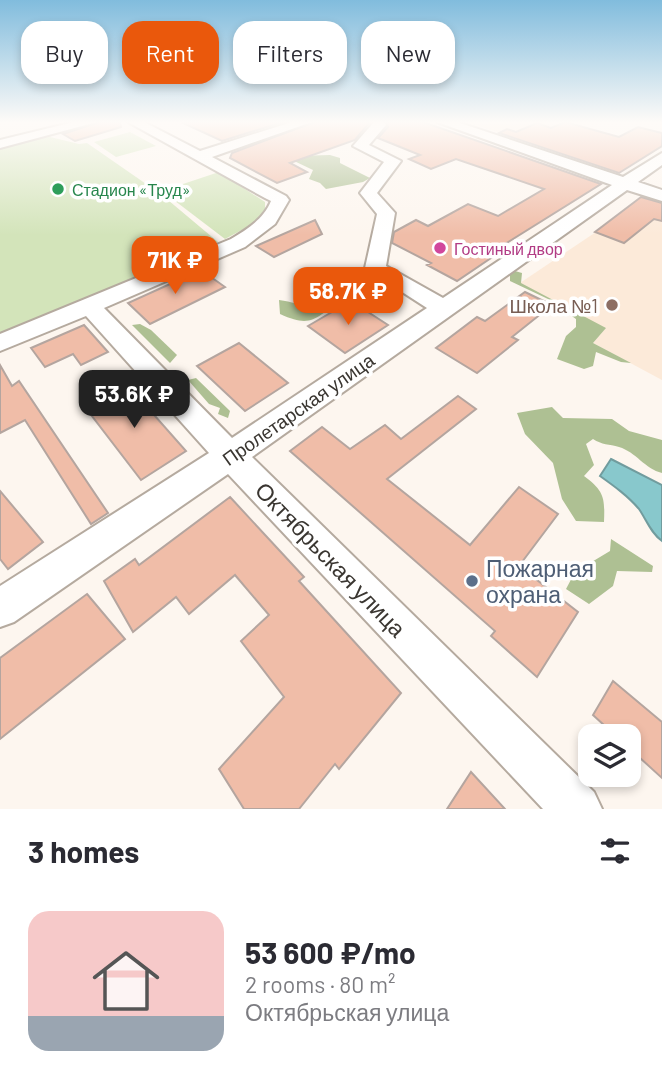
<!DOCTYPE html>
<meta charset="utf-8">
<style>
:root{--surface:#fff;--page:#f2f2f3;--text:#2b2b33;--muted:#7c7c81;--accent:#ea580c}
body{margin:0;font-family:Barlow,sans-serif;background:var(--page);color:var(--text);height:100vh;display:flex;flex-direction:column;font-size:26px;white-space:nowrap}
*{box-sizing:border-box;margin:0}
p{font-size:23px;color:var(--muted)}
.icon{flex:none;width:38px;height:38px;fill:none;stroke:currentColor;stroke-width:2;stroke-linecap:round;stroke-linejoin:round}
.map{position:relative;height:809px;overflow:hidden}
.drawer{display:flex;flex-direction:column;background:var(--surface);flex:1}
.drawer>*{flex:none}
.guide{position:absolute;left:21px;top:21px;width:621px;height:63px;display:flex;gap:14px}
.fabs{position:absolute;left:578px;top:724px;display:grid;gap:14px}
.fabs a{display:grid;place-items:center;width:63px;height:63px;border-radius:14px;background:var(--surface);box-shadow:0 4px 10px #0003;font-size:35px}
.price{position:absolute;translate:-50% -60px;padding:0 16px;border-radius:14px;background:var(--accent);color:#fff;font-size:23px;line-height:46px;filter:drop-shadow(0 2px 4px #0008)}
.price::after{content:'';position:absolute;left:50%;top:42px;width:21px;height:16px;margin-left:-10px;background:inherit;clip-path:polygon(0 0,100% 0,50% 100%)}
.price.on{background:#222;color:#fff}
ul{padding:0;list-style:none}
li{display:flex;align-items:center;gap:21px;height:175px;padding:0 28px}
li span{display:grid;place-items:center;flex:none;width:196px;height:140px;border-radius:21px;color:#555}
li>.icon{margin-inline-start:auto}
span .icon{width:84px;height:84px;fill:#fffc;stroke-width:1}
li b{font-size:30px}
h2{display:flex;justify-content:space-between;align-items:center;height:84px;padding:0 28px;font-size:30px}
.pill{padding:0 24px;border-radius:21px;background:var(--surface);box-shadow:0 4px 10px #0003;font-size:24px;line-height:63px}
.pill.on{background:var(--accent);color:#fff}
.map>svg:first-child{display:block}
.built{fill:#fcead9}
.green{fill:#d3e4ba}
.forest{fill:#aec093}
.water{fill:#88c8cc;stroke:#719c9e;stroke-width:2}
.building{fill:#f0bda8;stroke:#b4a59f;stroke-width:2}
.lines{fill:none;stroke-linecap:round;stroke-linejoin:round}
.minor-casing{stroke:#b5aa9f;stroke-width:4}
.minor{fill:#fff;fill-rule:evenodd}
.leisure-dot{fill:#2e9e5b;stroke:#fff;stroke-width:2.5}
.hotel-dot{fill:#d1479c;stroke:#fff;stroke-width:2.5}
.education-dot{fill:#8d6e63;stroke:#fff;stroke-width:2.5}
.service-dot{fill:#5c6f8a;stroke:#fff;stroke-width:2.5}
.labels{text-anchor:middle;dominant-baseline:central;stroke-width:7;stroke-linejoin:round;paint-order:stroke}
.far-leisure-label{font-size:16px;fill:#27864d;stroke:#fff;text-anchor:start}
.far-hotel-label{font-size:16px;fill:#b23c85;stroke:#fff;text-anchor:start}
.education-label{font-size:19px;fill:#785e54;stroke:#fff;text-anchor:end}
.street-label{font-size:19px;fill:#3a3631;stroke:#fff}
.near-street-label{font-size:23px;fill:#3a3631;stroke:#fff}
.near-service-label{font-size:23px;fill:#4e5e75;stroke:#fff;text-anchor:start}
</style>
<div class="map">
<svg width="662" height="809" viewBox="0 0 662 809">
<rect width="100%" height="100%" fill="#fdf6ef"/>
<g class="built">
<path d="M468 122H562L551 128 537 123 516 132 507 129 499 133Z"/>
<path d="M662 209V380L593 343 605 329 520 283 596 232Z"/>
</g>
<g class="green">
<path d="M130 132 156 146 116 157 94 142Z"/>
<path d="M46 136 79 144 87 143 162 195 218 242 0 334V147Z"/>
<path d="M219 172 265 202V213L253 224 225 239 162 191Z"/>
</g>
<g class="forest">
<path d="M330 155 340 158V163L370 178 363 182 326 189 320 183 309 179 313 170 292 160 296 156Z"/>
<path d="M515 271 522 273 521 283 606 328 593 343 631 363 621 362 596 352 593 366 584 369 557 359 566 336 576 327V319L548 299 510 281V274Z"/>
<path d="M314 293 338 294 345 301C314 315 315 330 280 314L279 300C295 302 301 307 318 305L311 300Z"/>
<path d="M140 324 151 330 177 355 170 363 132 325Z"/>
<path d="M196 378 230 411 228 418 218 414 220 408 209 404 188 380Z"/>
<path d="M552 407 563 418 612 419 629 431 662 440V473C645 469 636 452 619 447 609 444 602 445 593 439L586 444 594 465 584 476C604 491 605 497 604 522L576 521 562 499 553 463 525 434 517 413Z"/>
<path d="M611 539 653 566 652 572 617 571 613 586 589 604 566 589 575 572 610 551Z"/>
</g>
<path class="water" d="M611 459 662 485V541C651 533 647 521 639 509 628 496 614 486 600 476Z"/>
<g class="building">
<path d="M99 122H120L121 127 75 141 63 134Z"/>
<path d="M181 122H283L222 141Z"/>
<path d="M314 122H370L355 140 290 163 307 172 277 183 230 158 232 153Z"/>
<path d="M387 122H423L601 184 489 254 494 256 457 281 427 265 431 263 392 243 394 232 416 220 428 226 468 204 498 216 544 189 456 159 431 169 409 159 420 155 378 138 388 127Z"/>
<path d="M565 122 619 137 638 127 662 133V146L619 173 499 133 507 129 516 132 537 123 551 128Z"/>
<path d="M641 197 662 203V221L654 219 624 243 595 232Z"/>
<path d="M315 220 322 234 274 257 256 246Z"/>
<path d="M201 270 225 287 150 324 128 303Z"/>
<path d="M525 292 552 305 512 337 518 340 477 373 436 348 477 317 485 321Z"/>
<path d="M351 301 388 325 345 353 308 326Z"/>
<path d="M84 325 108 352 81 365 73 354 45 367 31 348Z"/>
<path d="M239 343 288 383 245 411 197 366Z"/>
<path d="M0 365 12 386 19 381 108 513 91 524 25 420 0 433Z"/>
<path d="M124 381 186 451 141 480 82 403Z"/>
<path d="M458 396 476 409 387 479 470 545 519 487 558 514 519 566 578 612 537 677 491 636 495 631 290 451 322 427 350 449 385 425 401 439Z"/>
<path d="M0 491 43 542 8 569 0 559Z"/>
<path d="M230 497 304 577 299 581 401 693 339 769 335 764 299 809H244L219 769 284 697 241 641 269 615 235 575 189 614 176 597 133 632 104 581 135 559 139 565Z"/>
<path d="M87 594 125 639 0 739V658Z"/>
<path d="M613 681 662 722V778L628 747V737H617L593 715Z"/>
<path d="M471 772 505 809H447Z"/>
</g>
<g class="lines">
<g class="minor-casing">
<g id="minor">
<path d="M74 122H97L0 148V140Z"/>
<path d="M128 122H144L200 151 292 122H312L212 157 286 196 289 200 275 224 245 247 104 308 232 438 427 308 365 268 377 214 360 193 384 162 353 146 374 122H384L386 125 369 145 401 161 377 193 395 213 386 266 443 298 612 185 437 122H457L623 177 662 153V165L638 182 662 190V201L627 190 252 457 594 792 602 809H543L228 474 14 622 0 627V586L209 453 86 316 0 351V334L231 239C247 229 263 220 271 201L265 198Z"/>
</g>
</g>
<use href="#minor" class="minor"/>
</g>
<linearGradient id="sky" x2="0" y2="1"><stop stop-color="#81bcdd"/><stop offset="0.52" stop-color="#fefbf8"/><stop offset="1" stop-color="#fefbf8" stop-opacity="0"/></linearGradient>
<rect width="662" height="235" fill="url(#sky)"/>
<circle class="leisure-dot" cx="58" cy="189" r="7"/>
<circle class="hotel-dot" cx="440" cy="248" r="7"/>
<circle class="education-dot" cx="612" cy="305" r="7"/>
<circle class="service-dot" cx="472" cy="581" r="7"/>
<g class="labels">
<g class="far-leisure-label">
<text x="72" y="189">Стадион «Труд»</text>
</g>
<g class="far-hotel-label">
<text x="454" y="248">Гостиный двор</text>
</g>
<g class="education-label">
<text x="598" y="305">Школа №1</text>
</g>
<g class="street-label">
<text transform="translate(298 409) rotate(-35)">Пролетарская улица</text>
</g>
<g class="near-street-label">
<text transform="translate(331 559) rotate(46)">Октябрьская улица</text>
</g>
<g class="near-service-label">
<text x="486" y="568">Пожарная<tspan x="486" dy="26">охрана</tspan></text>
</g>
</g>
</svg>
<div class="fabs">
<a><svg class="icon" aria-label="layers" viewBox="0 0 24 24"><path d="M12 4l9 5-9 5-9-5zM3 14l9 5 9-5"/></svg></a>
</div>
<b class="price" style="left:175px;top:296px">71K ₽</b>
<b class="price" style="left:348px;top:327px">58.7K ₽</b>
<b class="price on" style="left:134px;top:430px">53.6K ₽</b>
<div class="guide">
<a class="pill">Buy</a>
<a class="pill on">Rent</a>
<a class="pill">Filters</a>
<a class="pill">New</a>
</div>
</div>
<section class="drawer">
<h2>3 homes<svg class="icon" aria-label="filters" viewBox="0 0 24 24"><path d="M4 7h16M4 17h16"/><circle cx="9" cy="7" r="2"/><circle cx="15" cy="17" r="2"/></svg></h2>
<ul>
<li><span style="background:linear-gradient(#f6c9c9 75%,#9aa5b1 0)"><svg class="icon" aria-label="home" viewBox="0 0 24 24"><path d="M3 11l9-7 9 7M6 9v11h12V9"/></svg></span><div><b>53 600 ₽/mo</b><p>2 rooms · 80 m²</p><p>Октябрьская улица</p></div></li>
</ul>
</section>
